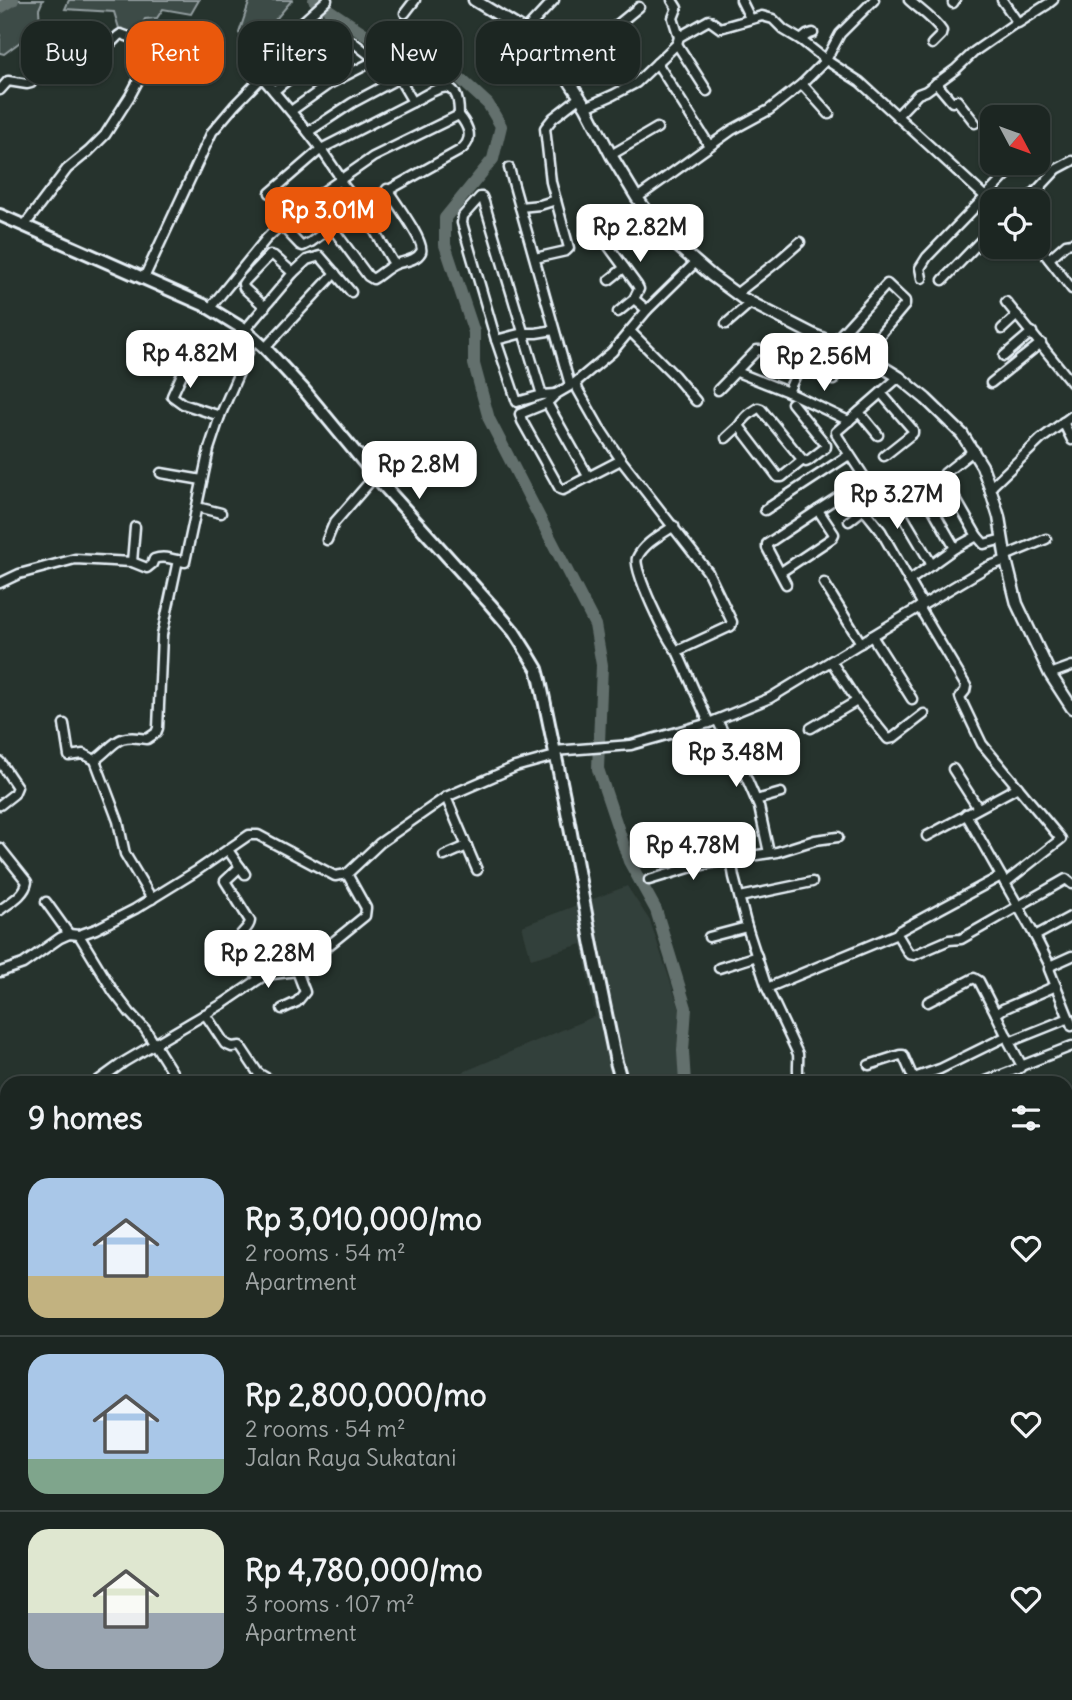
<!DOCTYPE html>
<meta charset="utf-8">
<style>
:root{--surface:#1c2622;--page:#252e2a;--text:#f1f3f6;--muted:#a0a5a5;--line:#3a4340;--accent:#ea580c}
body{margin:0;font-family:Delius,sans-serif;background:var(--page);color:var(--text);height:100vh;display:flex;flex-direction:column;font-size:26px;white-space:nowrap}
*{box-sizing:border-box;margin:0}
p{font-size:23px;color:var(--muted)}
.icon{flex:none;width:38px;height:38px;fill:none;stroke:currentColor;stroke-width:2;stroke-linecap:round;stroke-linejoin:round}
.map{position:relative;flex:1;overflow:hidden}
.details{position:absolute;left:0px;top:1076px;width:1073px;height:625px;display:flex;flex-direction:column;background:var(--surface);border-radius:21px 21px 0 0;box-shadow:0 2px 5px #0004,0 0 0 2px var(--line)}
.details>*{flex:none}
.banner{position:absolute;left:21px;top:21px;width:700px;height:63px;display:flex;gap:14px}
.needle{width:46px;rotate:131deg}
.controls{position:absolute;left:980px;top:105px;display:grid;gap:14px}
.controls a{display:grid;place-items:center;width:70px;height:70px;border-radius:14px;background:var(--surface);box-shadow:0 2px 5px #0004,0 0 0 2px var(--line);font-size:35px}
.price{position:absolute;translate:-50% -60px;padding:0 16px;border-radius:14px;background:#fff;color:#222;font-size:23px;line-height:46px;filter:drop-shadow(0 2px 4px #0008)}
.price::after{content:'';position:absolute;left:50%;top:42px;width:21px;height:16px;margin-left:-10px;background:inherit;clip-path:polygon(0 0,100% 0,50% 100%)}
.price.selected{background:var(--accent);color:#fff}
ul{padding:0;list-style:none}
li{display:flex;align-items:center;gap:21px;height:175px;padding:0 28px}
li+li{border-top:2px solid var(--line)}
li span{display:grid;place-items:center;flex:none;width:196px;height:140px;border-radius:21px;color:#555}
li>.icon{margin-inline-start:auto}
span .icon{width:84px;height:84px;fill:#fffc;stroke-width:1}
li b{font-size:30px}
h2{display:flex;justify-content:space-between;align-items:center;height:84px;padding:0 28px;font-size:30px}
.chip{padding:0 24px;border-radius:21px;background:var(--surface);box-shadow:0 2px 5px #0004,0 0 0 2px var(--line);font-size:24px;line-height:63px}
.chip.selected{background:var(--accent);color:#fff}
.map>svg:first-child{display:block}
.built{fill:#333f3a}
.green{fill:#3e4b47;stroke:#939ea0;stroke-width:2}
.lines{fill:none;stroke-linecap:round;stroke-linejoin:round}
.river{stroke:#636f6d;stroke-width:12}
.minor-casing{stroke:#e8f1f8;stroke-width:13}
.tertiary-casing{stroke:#e8f1f8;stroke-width:15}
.secondary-casing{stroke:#e8f1f8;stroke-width:16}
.minor{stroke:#26332d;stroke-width:8}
.tertiary{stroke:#26332d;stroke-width:10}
.secondary{stroke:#26332d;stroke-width:10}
</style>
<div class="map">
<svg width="1072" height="1700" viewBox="0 0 1072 1700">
<rect width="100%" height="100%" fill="#26332d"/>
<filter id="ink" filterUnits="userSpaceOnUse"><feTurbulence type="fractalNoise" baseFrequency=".0143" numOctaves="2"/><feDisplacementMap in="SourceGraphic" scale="14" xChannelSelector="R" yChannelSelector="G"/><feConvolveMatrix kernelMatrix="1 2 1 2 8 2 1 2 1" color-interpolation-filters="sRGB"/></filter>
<g filter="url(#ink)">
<path class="built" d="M627 886 650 921 682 1016 681 1083H437L595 1016 582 944 531 959 522 926Z"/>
<g class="green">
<path d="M0 0H43L39 9 40 27 4 54 0 53Z"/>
<path d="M69 0H199L191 14 163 9 157 18 145 19 131 42 122 38 114 12 65 9Z"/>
<path d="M250 0H292L251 49 239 33Z"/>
</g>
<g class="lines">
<g class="river">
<path d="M314 0 365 34 452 71 488 104 501 126 493 159 445 218V245L474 332V364L489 419 595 625 602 665 598 769 629 861 656 910 686 1008 683 1051 685 1083"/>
<path d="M0 8 13 0"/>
<path d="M814 1694 816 1700"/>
</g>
<g class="minor-casing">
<g id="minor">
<path d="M672 0 677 8 673 18 679 37"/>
<path d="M741 0 750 18"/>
<path d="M909 0C920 10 934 19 942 31L941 35 932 44"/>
<path d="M1002 0 1018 23 1048 4 1053 0"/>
<path d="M953 3 955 0"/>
<path d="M405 13 415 0"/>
<path d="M61 29 112 42 118 36 121 34 156 47 183 60"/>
<path d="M525 31 554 0"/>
<path d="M801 40 807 35 813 33"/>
<path d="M677 44 707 91"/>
<path d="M657 63 709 145"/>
<path d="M562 70 639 7"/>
<path d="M266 82 308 132 321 149 338 174 340 181 360 206 394 264"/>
<path d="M936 83 952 102 957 100 975 123"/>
<path d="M802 84 829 114"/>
<path d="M0 90 8 81 27 84 31 83 34 37"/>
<path d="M274 91C298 70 325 56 353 42"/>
<path d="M586 107 613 95 636 83 677 44 679 37 709 20 720 28 762 16 773 19 784 30 801 40 826 60 860 82 992 203"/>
<path d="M291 111 329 84 376 60"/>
<path d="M897 116 918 94 926 91 956 69 975 51 1017 22"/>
<path d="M308 132 352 103 399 78"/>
<path d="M611 155 657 128"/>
<path d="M509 168 570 385"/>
<path d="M270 193 321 149 413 102 399 78 353 42 345 38H337L301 53 290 77"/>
<path d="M637 198 732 130 769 110 802 84 826 60 840 34 874 0"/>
<path d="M1027 201 1057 169 1072 161"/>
<path d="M520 207 540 205 556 200"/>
<path d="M281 225 300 245 303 246 311 242 360 206 459 151C475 140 469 127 459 115"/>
<path d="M24 226 67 169 89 151 105 135 130 96 156 47"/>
<path d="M331 226 368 276 373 279C380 275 388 267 396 264 404 261 416 261 421 252 426 243 393 199 387 189"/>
<path d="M604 240 637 285 639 289 634 299 647 310"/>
<path d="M1038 245 1072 289"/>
<path d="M535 258 566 251 569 248 551 182 545 128 553 118 580 97"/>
<path d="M1049 259 1066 244 1072 243"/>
<path d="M696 262 647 310 612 352 576 382 578 390 599 427 621 460 708 572 732 622 731 626 677 651 709 723"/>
<path d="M144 278 212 132 235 105 272 67 288 35 327 0"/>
<path d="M922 278 920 268 927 257 1018 163"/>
<path d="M609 280 624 268"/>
<path d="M943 280 992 229"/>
<path d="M736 294 777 262 800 242"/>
<path d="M1006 302 1072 383"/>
<path d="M265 307 244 288 243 284 245 281 270 255 274 256 293 273"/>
<path d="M210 308 266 239 294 212 373 157 459 115C459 72 436 89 413 102"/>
<path d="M618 312 634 299"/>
<path d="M726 324 750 303"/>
<path d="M1002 329 1017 315"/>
<path d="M245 330 293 273 307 260 320 256 351 292"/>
<path d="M630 331 674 375 696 401"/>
<path d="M496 340 523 333H536L554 330"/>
<path d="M833 343 887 284 905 301V305L863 355"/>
<path d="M265 348 335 273"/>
<path d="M187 356 188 361 172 396 183 404 220 416"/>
<path d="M1004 356 1032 332"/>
<path d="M737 372 788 392 849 421"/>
<path d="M575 383 556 394 547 403 520 414 522 421 560 489 563 490 621 460"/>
<path d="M991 383 1041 343"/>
<path d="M718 390 757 350H760L833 380"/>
<path d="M788 392 814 335"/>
<path d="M881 393 913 430V433L884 456"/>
<path d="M542 395 517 402 496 340 462 223 463 216 480 197H482L484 202 542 395 556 394"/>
<path d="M547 403 588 476"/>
<path d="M792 403 826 445V447L808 461 806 462 801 458 761 409 758 408C751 412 743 419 739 426L778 477H782L803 460"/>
<path d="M859 412 878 435"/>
<path d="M1063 422 1072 440"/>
<path d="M726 438 739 426"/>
<path d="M974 450 945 473 943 477 977 536"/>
<path d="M161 473 202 480"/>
<path d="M990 488 1041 439 1072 416"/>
<path d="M857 501 881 531 923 605"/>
<path d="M931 506 955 548"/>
<path d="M197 507 221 513"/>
<path d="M765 510 849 455"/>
<path d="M903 516 932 565"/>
<path d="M849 521 864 509"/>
<path d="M674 526C661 535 644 543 637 558 632 568 667 641 677 651"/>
<path d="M327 540 334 523 375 476"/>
<path d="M1005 556 1046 539"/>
<path d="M132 562 135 527"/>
<path d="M781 572 832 538 834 534 818 510 863 481 865 478 838 437 836 432 899 377"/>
<path d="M909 581 955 548 977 536 984 544 1003 539"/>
<path d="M0 583 19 574 75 559 132 562 147 568 152 564 154 559C165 555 175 560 185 562L209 449 220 416 254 338"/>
<path d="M824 583 861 643"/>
<path d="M786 584 767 548V544L818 510"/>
<path d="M919 607 966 686 965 691 960 697 961 700 982 744 1061 839 1005 883"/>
<path d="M872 636 912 699"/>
<path d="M831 661 857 701 888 739 893 738 924 714"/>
<path d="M1050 674 1072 666"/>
<path d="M717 720 746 777 759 807 769 853"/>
<path d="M64 724 69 756 83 754 95 760C117 744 115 733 147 739L156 733 158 728 162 635 178 560"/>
<path d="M811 728 857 701"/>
<path d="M554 751 631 745 709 723 770 698 923 605 987 567 1006 560"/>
<path d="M95 760 118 821 125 854 152 899"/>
<path d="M0 762 17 787 14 794 0 805"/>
<path d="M953 769 978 808"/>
<path d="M446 797 477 870"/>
<path d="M756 800 781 793"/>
<path d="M966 814 1035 936 1050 966"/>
<path d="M927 836 1018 787"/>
<path d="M0 848 27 882C25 895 9 903 0 910"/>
<path d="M228 850 245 874"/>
<path d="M444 856 467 846"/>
<path d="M240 867 225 881 250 921C249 930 238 933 237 942L259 979"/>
<path d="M1001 876 899 931 897 934 909 954 914 955 949 940 961 939 1066 879 1072 884"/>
<path d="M649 880 689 868 731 859"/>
<path d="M740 897 812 882"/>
<path d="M46 902 69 934"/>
<path d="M79 935 113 991 130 1013 145 1029 179 1083"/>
<path d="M1035 936 1072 916"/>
<path d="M709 937 747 927"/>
<path d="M1072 956 1052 965 1049 969 1072 1026"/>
<path d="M719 968 757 956"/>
<path d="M0 972 23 964 60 938 69 934 79 935 96 929 135 909 195 872 249 835H258L335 876 347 874 380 843 446 797 515 767 555 756"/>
<path d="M767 988 897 934"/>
<path d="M928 1002 974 978 979 981 996 1014"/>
<path d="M282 1009 297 1002 305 992 297 971"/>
<path d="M205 1014 225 1044 232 1047 240 1046 258 1073 275 1083"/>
<path d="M1008 1039 996 1014 1003 1009 1056 986"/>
<path d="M869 1065 900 1055H903L914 1080"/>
<path d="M1021 1066 1072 1046"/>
<path d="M95 1083 124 1062 224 1003 262 977 273 974 297 971 365 916 366 908 347 874"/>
<path d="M800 1083C796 1074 799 1063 798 1054L767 988 747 927 734 877 731 859 777 852 815 840 838 837"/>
<path d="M915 1083 914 1080 917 1077 940 1069 1007 1036"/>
<path d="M981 1083 1020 1068 1021 1064 1009 1042 1069 1018"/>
<path d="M0 1104 7 1112"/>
<path d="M1066 1160 1072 1158"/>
<path d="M1066 1195 1072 1193"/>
<path d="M1066 1300 1072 1316"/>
<path d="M0 1304 7 1299"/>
<path d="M0 1310 7 1307"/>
<path d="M0 1346 7 1342"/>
<path d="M1066 1373 1072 1389"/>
<path d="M0 1383 7 1378"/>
<path d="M0 1398 7 1408"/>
<path d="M1066 1410 1072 1408"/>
<path d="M1066 1442 1072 1455"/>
<path d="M0 1449 7 1459"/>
<path d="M1066 1493 1072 1500"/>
<path d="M0 1500 7 1494"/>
<path d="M0 1542 7 1536"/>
<path d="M0 1579 7 1584"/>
<path d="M1066 1660 1072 1673"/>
<path d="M61 1694V1699L62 1700"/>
<path d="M190 1694 197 1700"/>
<path d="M300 1694 302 1700"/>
<path d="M352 1694 354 1700"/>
<path d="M382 1694 384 1700"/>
<path d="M851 1694 854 1700"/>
<path d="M931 1694 934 1700"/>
<path d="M168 1700 173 1694"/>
<path d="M223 1700 228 1694"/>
<path d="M420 1700 432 1694"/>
<path d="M481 1700 494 1694"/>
<path d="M542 1700 555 1694"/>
<path d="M605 1700 610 1697"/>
</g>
</g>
<g class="tertiary-casing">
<path id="tertiary" d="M474 0 525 31 552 58 566 76 586 107 611 155 637 198 668 238 712 276 742 298 814 335 863 355 899 377 926 399 962 434 982 466 990 488 999 517 1006 560 1017 604 1050 674 1072 708"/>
</g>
<g class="secondary-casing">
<g id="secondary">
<path d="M0 215 204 305 245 330 265 348 304 390 375 476 490 604 514 632 528 654 537 669 540 680 565 801 592 946 616 1062 622 1083"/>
<path d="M1066 1676 1072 1673"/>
<path d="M787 1694 789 1700"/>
<path d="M1028 1700 1037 1694"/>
</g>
</g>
<use href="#minor" class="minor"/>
<use href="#tertiary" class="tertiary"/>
<use href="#secondary" class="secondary"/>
</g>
</g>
</svg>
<div class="controls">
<a><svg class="needle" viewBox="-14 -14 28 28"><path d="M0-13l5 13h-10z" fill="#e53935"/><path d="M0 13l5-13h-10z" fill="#a0a5a5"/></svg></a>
<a><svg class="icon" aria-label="locate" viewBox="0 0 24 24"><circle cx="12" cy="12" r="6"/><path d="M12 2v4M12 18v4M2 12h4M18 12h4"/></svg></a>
</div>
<b class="price selected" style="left:328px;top:247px">Rp 3.01M</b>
<b class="price" style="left:640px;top:264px">Rp 2.82M</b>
<b class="price" style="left:190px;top:390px">Rp 4.82M</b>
<b class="price" style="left:824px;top:393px">Rp 2.56M</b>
<b class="price" style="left:419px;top:501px">Rp 2.8M</b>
<b class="price" style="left:897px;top:531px">Rp 3.27M</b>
<b class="price" style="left:736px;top:789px">Rp 3.48M</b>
<b class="price" style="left:693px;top:882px">Rp 4.78M</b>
<b class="price" style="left:268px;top:990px">Rp 2.28M</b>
<div class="banner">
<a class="chip">Buy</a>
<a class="chip selected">Rent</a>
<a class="chip">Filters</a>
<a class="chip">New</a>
<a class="chip">Apartment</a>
</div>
<section class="details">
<h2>9 homes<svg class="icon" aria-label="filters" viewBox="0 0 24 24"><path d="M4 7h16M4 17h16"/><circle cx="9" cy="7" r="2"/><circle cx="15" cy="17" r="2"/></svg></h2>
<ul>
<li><span style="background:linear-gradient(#a9c7e8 70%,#c2b280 0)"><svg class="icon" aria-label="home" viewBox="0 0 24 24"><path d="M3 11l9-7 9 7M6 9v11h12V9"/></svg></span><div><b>Rp 3,010,000/mo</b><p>2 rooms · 54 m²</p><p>Apartment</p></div><svg class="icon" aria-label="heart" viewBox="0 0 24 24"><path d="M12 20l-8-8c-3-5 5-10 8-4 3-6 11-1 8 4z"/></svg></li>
<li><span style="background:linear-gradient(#a9c7e8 75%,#7fa58c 0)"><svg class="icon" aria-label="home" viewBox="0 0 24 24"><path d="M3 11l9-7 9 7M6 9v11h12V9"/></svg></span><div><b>Rp 2,800,000/mo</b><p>2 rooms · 54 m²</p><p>Jalan Raya Sukatani</p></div><svg class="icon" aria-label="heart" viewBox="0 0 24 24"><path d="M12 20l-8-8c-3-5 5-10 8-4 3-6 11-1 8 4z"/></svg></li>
<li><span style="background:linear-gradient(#dfe7d0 60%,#9aa5b1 0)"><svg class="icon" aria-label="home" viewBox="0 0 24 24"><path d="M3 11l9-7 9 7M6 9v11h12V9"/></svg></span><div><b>Rp 4,780,000/mo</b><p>3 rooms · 107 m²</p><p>Apartment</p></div><svg class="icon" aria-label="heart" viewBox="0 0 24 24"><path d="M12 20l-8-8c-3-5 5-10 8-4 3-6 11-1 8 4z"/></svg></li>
</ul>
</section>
</div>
